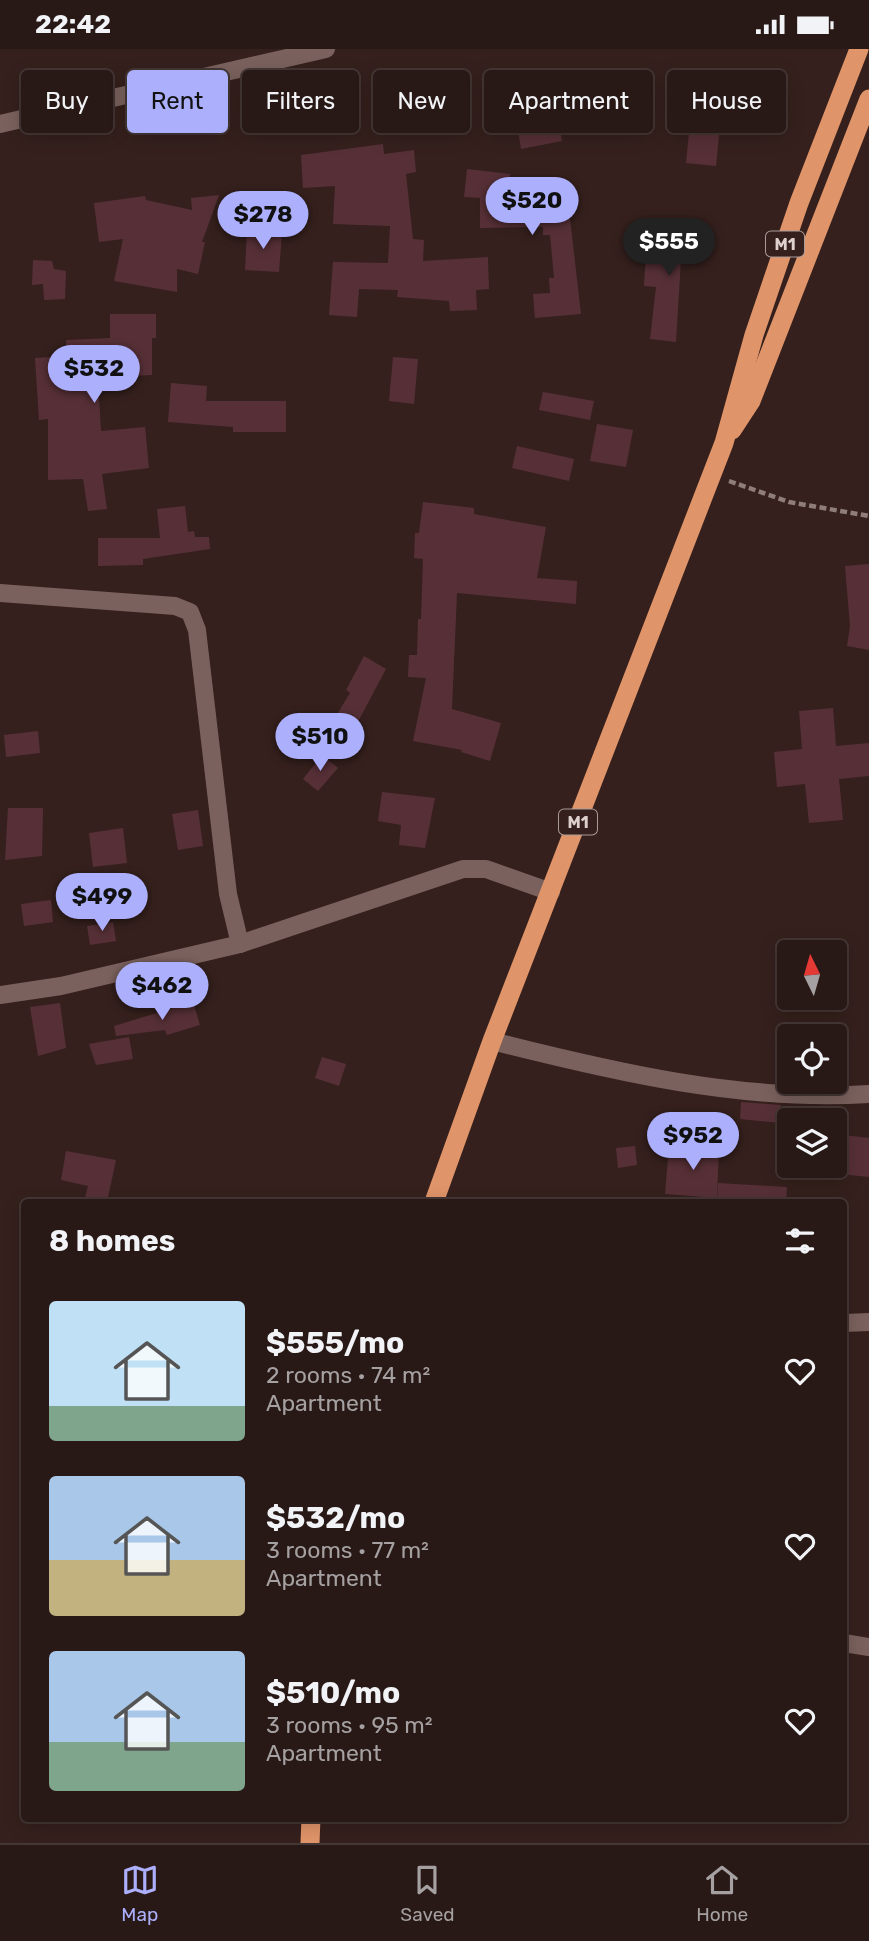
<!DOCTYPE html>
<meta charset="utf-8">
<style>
:root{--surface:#281816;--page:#30211f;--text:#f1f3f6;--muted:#a5a0a1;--line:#443735;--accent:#acaffb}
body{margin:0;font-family:Rubik,sans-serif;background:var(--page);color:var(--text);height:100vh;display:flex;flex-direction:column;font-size:26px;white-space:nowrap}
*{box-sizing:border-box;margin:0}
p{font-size:23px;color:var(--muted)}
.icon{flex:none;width:38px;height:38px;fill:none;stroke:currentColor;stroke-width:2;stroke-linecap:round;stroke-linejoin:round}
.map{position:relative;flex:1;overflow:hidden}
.sheet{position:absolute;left:21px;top:1150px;width:826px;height:623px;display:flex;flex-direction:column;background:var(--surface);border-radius:7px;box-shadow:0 4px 18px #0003,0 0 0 2px var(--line)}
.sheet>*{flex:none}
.banner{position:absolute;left:21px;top:21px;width:828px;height:63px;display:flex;gap:14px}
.needle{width:46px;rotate:355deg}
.controls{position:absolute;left:777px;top:891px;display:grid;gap:14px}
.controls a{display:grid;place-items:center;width:70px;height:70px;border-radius:7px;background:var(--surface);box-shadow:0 4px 18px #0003,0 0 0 2px var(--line);font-size:35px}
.price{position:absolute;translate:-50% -60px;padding:0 16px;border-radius:24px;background:var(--accent);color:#111;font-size:23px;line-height:46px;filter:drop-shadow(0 2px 4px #0008)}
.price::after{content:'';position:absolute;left:50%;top:42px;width:21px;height:16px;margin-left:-10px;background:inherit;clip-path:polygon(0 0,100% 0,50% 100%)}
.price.active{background:#222;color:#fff}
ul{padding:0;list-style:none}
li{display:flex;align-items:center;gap:21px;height:175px;padding:0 28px}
li span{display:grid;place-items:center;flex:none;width:196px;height:140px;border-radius:7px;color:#555}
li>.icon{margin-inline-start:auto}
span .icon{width:84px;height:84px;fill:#fffc;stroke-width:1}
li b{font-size:30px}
h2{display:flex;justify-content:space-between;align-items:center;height:84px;padding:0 28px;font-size:30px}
.chip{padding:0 24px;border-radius:7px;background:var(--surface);box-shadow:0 4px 18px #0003,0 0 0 2px var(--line);font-size:24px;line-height:63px}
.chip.active{background:var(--accent);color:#111}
.status{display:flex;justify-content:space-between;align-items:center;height:49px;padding:0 35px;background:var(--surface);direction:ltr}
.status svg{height:19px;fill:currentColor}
.tabs{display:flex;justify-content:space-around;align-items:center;height:98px;border-top:2px solid var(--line);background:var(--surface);font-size:19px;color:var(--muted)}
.tabs a{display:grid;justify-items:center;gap:4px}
.tabs .active{color:var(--accent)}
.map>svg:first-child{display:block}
.building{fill:#573037}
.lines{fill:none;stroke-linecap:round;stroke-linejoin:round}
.path{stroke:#8f7d7a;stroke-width:4.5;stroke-dasharray:7 3.5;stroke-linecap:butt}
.minor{stroke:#7a615d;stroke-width:18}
.trunk{stroke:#e09469;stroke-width:19}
.labels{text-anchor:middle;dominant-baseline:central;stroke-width:5;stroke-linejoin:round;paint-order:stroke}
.shield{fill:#35201d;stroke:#ab9b98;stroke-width:2}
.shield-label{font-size:16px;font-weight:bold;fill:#ded0cd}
</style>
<div class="status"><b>22:42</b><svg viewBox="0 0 49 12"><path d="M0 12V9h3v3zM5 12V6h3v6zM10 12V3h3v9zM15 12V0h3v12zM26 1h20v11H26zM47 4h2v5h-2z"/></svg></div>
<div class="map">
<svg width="869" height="1794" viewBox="0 0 869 1794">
<rect width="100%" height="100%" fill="#35201d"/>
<g class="building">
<path d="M603 51 606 78 568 83 564 56Z"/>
<path d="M557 67 562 92 521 100 517 74Z"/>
<path d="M690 73 720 77 716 117 686 114Z"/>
<path d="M383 95 384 105 414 101 416 123 406 125 413 190 424 191 423 212 488 208 489 240 476 241 477 261 450 262 449 252 397 248 398 241 359 240 357 268 329 266 333 213 388 214 390 177 333 175 335 137 303 139 301 106Z"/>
<path d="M467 120 510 125 506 156 568 152 581 265 535 269 533 245 550 244 549 229H554L550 186H543V178L480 179V149L464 148Z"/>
<path d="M219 146 202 193H205L198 225 177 220V243L114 232 123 190 99 193 94 154 145 147 146 151 192 161 191 149Z"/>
<path d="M247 181 282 184 279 223 245 221Z"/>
<path d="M666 182 704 186 701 213 681 211 676 293 650 290 656 238 644 237 647 187 666 189Z"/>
<path d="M33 211 52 212 54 220 66 222 65 250 44 251 43 235 32 236Z"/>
<path d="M110 265H156V289H152V326L98 329 101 382 145 378 149 419 102 425 107 460 88 462 83 430 48 431V370L39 371 35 309 67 307 66 291 110 289Z"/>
<path d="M393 308 418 310 414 355 389 352Z"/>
<path d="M171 334 207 337 206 352H286V383H233V378L168 373Z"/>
<path d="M543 343 594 352 590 371 539 361Z"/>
<path d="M597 375 633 381 626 418 590 412Z"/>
<path d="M517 397 574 410 569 432 512 419Z"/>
<path d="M423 453 474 459V465L546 478 537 529 577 532 576 555 457 544 452 660 501 674 490 712 461 703 462 701 413 692 426 629 408 628 409 606H417L418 570H421L423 510 414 509 415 484H419Z"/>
<path d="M185 457 188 483 194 482 195 488H209L210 500 143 510V516L98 517V489H160L157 460Z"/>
<path d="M869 515V601L847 597 850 577 845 517Z"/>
<path d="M364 607 386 620 345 697 325 685 350 644 346 641Z"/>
<path d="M833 659 836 697 869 694V727L839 730 843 771 809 774 805 735 777 738 774 703 802 700 799 662Z"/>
<path d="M38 682 40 704 6 708 4 686Z"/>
<path d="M322 706 338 719 318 742 303 730Z"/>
<path d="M382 743 435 749 425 799 399 796 401 776 378 772Z"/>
<path d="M8 759H43L42 807 5 811Z"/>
<path d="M198 761 203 797 178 801 172 765Z"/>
<path d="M123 779 127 814 93 818 89 784Z"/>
<path d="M51 851 53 873 24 877 21 855Z"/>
<path d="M113 873 116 892 90 896 87 877Z"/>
<path d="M193 953 200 976 167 986 165 981 116 987 114 977Z"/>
<path d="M60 954 66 999 38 1007 30 958Z"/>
<path d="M129 988 133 1010 96 1016 89 995Z"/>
<path d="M322 1008 346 1015 339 1037 315 1029Z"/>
<path d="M741 1053 781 1056 780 1074 740 1070Z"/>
<path d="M844 1086 869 1089V1128L840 1125Z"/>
<path d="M635 1097 637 1116 618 1119 616 1099Z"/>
<path d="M669 1097 719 1099 717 1149 665 1145Z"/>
<path d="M66 1102 116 1111 107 1153H84L88 1137 61 1131Z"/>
<path d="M718 1134 787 1138 786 1153H717Z"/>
</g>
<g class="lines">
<path class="path" d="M729 432 789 453 869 467"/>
<g class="minor">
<path d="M0 75 326 0"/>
<path d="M0 544 175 557 190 563 197 581 228 845 240 895"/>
<path d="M0 946 61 937 240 895 463 820H486L551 843"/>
<path d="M492 992C614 1023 743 1053 869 1045"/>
<path d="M844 1274 869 1273"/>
<path d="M844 1594 869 1598"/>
</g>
<g class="trunk">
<path d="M732 381 751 352 869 50"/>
<path d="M434 1153 492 992 724 394 754 286 799 154 859 0"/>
<path d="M310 1794 311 1769"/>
</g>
</g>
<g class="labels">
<g class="shield">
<rect x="766" y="182.5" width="38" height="25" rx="5"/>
<rect x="559" y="760.5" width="38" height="25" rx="5"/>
</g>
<g class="shield-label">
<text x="785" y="195">M1</text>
<text x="578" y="773">M1</text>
</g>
</g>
</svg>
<div class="controls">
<a><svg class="needle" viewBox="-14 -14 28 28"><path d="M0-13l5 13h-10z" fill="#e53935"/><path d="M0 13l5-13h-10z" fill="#a5a0a1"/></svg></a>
<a><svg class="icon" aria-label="locate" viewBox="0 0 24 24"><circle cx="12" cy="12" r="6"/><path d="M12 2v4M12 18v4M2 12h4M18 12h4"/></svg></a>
<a><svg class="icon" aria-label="layers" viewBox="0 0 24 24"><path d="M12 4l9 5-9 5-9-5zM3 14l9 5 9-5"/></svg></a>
</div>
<b class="price" style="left:532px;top:188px">$520</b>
<b class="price" style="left:263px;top:202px">$278</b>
<b class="price active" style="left:669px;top:229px">$555</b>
<b class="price" style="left:94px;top:356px">$532</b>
<b class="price" style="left:320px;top:724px">$510</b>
<b class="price" style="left:102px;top:884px">$499</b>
<b class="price" style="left:162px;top:973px">$462</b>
<b class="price" style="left:693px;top:1123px">$952</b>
<div class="banner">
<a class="chip">Buy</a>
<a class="chip active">Rent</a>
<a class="chip">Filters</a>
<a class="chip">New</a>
<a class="chip">Apartment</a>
<a class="chip">House</a>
</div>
<section class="sheet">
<h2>8 homes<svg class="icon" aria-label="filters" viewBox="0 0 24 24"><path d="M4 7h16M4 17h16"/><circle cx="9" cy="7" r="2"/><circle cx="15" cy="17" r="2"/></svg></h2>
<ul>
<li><span style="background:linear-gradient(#bfe0f5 75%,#7fa58c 0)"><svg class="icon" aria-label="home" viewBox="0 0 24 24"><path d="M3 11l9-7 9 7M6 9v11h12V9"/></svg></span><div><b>$555/mo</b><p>2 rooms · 74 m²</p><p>Apartment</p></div><svg class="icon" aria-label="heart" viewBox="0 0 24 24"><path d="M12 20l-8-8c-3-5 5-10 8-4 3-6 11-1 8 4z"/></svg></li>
<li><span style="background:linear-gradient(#a9c7e8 60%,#c2b280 0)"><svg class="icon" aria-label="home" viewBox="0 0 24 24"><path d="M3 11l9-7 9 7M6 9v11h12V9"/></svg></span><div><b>$532/mo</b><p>3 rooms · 77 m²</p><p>Apartment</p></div><svg class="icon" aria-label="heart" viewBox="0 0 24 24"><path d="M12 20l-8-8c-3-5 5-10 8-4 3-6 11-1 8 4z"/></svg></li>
<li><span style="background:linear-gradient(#a9c7e8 65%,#7fa58c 0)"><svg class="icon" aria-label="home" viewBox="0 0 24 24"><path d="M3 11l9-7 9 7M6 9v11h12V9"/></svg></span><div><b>$510/mo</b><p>3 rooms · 95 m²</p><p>Apartment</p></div><svg class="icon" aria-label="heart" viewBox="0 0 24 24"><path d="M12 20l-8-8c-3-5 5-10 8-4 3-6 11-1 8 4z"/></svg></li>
</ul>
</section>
</div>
<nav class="tabs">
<a class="active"><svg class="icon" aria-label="map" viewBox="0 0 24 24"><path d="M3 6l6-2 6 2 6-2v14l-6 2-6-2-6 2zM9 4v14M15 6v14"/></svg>Map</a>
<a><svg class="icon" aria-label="saved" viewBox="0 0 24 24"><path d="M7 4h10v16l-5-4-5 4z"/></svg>Saved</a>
<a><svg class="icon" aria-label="home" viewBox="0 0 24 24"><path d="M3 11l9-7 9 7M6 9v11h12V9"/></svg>Home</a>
</nav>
